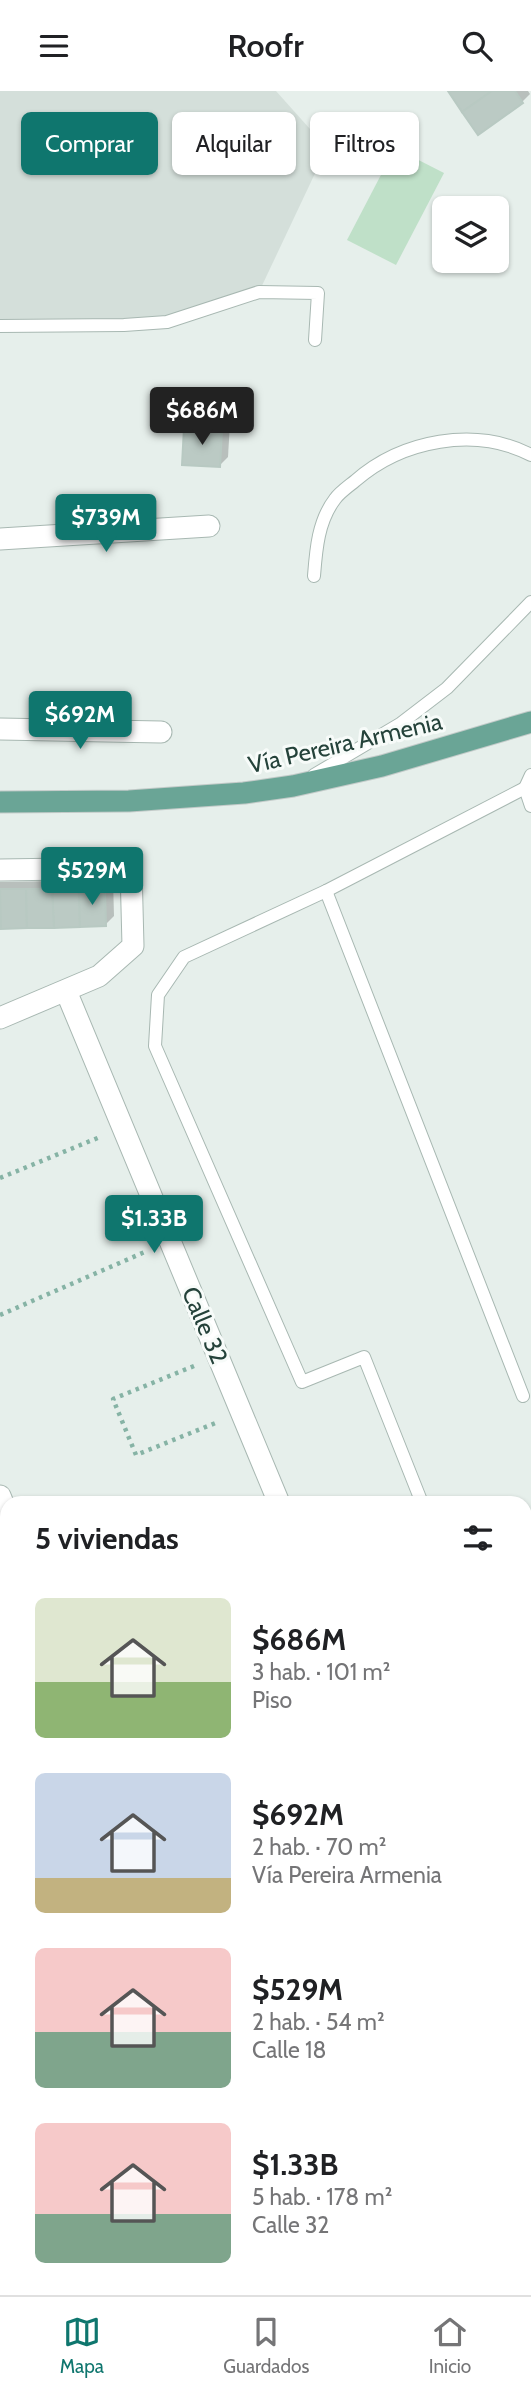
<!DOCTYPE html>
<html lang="es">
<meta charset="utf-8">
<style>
:root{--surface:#fff;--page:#f6f6f6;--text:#202124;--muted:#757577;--line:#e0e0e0;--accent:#0f766e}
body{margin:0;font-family:Cabin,sans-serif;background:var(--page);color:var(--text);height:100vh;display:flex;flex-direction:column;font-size:26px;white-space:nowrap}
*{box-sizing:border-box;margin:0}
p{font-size:23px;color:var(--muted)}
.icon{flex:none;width:38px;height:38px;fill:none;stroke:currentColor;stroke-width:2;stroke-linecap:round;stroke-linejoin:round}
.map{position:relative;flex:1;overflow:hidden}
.details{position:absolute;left:0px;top:1405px;width:532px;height:800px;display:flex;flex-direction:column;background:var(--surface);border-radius:21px 21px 0 0;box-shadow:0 2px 5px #0004}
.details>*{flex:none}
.banner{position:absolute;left:21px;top:21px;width:490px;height:63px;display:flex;gap:14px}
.controls{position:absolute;left:432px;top:105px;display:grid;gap:14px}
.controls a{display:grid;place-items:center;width:77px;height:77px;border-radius:10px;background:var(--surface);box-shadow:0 2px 5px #0004;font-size:35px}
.price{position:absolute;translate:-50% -60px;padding:0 16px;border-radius:7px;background:var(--accent);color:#fff;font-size:23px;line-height:46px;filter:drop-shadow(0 2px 4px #0008)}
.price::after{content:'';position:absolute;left:50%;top:42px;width:21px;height:16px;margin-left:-10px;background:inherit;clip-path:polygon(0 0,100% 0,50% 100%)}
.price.active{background:#222;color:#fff}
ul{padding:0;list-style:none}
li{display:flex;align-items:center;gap:21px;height:175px;padding:0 35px}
li span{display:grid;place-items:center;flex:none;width:196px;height:140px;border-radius:10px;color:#555}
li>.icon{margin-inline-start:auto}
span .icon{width:84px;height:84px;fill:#fffc;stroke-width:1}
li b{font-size:30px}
h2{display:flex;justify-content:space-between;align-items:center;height:84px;padding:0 35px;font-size:30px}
.chip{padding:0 24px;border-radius:10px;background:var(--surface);box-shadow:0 2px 5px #0004;font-size:24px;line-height:63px}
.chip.active{background:var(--accent);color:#fff}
header{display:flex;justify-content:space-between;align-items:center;height:91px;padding:0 35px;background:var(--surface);font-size:32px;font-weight:600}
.tabs{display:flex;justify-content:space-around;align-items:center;height:98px;border-top:2px solid var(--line);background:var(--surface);font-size:19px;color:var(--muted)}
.tabs a{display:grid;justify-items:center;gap:4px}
.tabs .active{color:var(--accent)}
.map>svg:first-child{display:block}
.built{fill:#d4dfda}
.grass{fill:url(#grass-dots)}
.forest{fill:url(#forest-firs)}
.garden{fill:#bfe0c8}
.shadow{fill:#0003}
.building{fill:#bbcac4;stroke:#b8c9c2;stroke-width:2}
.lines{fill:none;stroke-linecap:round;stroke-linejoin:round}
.service-casing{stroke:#a8b8b2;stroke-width:14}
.minor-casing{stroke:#a8b8b2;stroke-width:23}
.primary-casing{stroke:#c2cac8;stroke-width:23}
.path{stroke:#86b3a5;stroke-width:4.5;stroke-dasharray:3.5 5;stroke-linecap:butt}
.service{stroke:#fff;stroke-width:12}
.minor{stroke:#fff;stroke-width:21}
.primary{stroke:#6aa596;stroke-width:21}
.labels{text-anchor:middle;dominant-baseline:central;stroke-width:6;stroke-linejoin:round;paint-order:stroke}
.street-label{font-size:24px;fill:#24423a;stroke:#f7fbf9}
</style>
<header><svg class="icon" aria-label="menu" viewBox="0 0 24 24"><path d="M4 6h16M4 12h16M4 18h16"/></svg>Roofr<svg class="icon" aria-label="search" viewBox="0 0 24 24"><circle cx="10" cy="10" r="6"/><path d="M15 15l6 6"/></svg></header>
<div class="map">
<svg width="531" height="2204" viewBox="0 0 531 2204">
<defs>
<pattern id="grass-dots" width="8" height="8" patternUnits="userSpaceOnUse" patternTransform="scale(1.75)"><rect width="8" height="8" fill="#bfe0c8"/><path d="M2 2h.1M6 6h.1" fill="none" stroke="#a4c1ad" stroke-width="1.8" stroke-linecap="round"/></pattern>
<pattern id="forest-firs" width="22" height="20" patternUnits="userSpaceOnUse" patternTransform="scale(1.75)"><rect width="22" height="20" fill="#bfe0c8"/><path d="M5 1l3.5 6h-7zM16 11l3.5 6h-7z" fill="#a4c1ad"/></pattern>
</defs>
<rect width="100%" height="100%" fill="#e6efeb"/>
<path class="built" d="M0 0H276L327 57 259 201 167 231 0 235Z"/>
<path class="grass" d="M531 1902V2000L525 1994V1907Z"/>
<path class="forest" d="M525 2078 531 2085V2204H35L39 2198H525Z"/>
<path class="garden" d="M395 57 444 82 396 174 347 149Z"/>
<g class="shadow">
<path d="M450 0H528L530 3 522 11Z"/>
<path d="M194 329 230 331 228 366 219 375 186 337Z"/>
<path d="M113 789 114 825 105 834 0 836V791Z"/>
<path d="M1 1742 7 1749V1773L0 1780Z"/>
</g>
<g class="building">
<path d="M448 0H492L462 21Z"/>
<path d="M492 0H515L523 12 478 44 462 21Z"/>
<path d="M184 336 222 339 220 376 182 374Z"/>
<path d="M79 797 80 836 54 837 52 798Z"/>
<path d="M79 797H105L106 835 80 836Z"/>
<path d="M0 798H26L27 837 1 838Z"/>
<path d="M26 798H52L54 837H27Z"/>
</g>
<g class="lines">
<g class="service-casing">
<g id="service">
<path d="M0 235 124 234 167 231 259 201 318 202 315 249"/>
<path d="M314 485C316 459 318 430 335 408 340 401 349 395 355 390 402 349 475 335 531 364"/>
<path d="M314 684 400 633 447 597 531 511"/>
<path d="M531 684 525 697 531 715"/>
<path d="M326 800 523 1305"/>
<path d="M422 1412 364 1266 302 1291 155 955 158 904 184 866 326 800 525 697"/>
<path d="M0 1998 7 1996"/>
<path d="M0 2151 7 2149"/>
</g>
</g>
<g class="minor-casing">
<g id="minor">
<path d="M0 448 209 435"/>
<path d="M0 638 161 641"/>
<path d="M0 779 131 777 133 855 99 885 0 927"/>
<path d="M66 900 279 1412"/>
<path d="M0 1405 7 1422"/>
<path d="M525 1584 531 1579"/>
<path d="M0 1931 7 1929"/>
</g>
</g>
<g class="primary-casing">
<path id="primary" d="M0 711 129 710 244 702 293 695 382 675 531 631"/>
</g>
<g class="path">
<path d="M0 1087 100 1046"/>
<path d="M0 1224 147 1160"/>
<path d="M194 1275 113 1308 136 1364 218 1331"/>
</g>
<use href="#service" class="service"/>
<use href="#minor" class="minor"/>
<use href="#primary" class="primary"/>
</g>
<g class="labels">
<g class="street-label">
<text transform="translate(345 652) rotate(-13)">Vía Pereira Armenia</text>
<text transform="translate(205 1234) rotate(67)">Calle 32</text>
</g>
</g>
</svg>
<div class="controls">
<a><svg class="icon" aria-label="layers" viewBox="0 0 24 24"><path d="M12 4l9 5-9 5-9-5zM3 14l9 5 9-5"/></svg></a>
</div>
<b class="price active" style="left:202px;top:356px">$686M</b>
<b class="price" style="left:106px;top:463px">$739M</b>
<b class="price" style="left:80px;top:660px">$692M</b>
<b class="price" style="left:92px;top:816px">$529M</b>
<b class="price" style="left:154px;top:1164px">$1.33B</b>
<div class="banner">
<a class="chip active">Comprar</a>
<a class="chip">Alquilar</a>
<a class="chip">Filtros</a>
</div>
<section class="details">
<h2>5 viviendas<svg class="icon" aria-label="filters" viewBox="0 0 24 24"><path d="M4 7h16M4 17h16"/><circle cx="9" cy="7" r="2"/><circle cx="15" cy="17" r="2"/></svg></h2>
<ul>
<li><span style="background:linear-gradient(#dfe7d0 60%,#8fb573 0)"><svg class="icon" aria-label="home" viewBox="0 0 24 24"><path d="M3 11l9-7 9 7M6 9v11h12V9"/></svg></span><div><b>$686M</b><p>3 hab. · 101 m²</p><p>Piso</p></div></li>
<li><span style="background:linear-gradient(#c9d6e8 75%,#c2b280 0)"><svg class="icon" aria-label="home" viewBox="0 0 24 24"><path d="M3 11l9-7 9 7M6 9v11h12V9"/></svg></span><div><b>$692M</b><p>2 hab. · 70 m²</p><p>Vía Pereira Armenia</p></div></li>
<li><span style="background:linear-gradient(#f6c9c9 60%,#7fa58c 0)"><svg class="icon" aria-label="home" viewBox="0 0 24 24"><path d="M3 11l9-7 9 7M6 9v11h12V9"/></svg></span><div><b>$529M</b><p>2 hab. · 54 m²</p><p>Calle 18</p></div></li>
<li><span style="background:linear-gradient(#f6c9c9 65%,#7fa58c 0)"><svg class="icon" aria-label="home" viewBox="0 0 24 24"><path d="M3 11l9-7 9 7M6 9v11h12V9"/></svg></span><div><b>$1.33B</b><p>5 hab. · 178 m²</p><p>Calle 32</p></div></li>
</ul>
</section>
</div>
<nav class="tabs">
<a class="active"><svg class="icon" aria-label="map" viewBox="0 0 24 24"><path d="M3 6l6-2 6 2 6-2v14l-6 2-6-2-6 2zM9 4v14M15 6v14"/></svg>Mapa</a>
<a><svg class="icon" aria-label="saved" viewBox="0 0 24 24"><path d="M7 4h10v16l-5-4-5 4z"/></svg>Guardados</a>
<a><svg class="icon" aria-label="home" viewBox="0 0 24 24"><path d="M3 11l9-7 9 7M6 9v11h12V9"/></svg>Inicio</a>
</nav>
